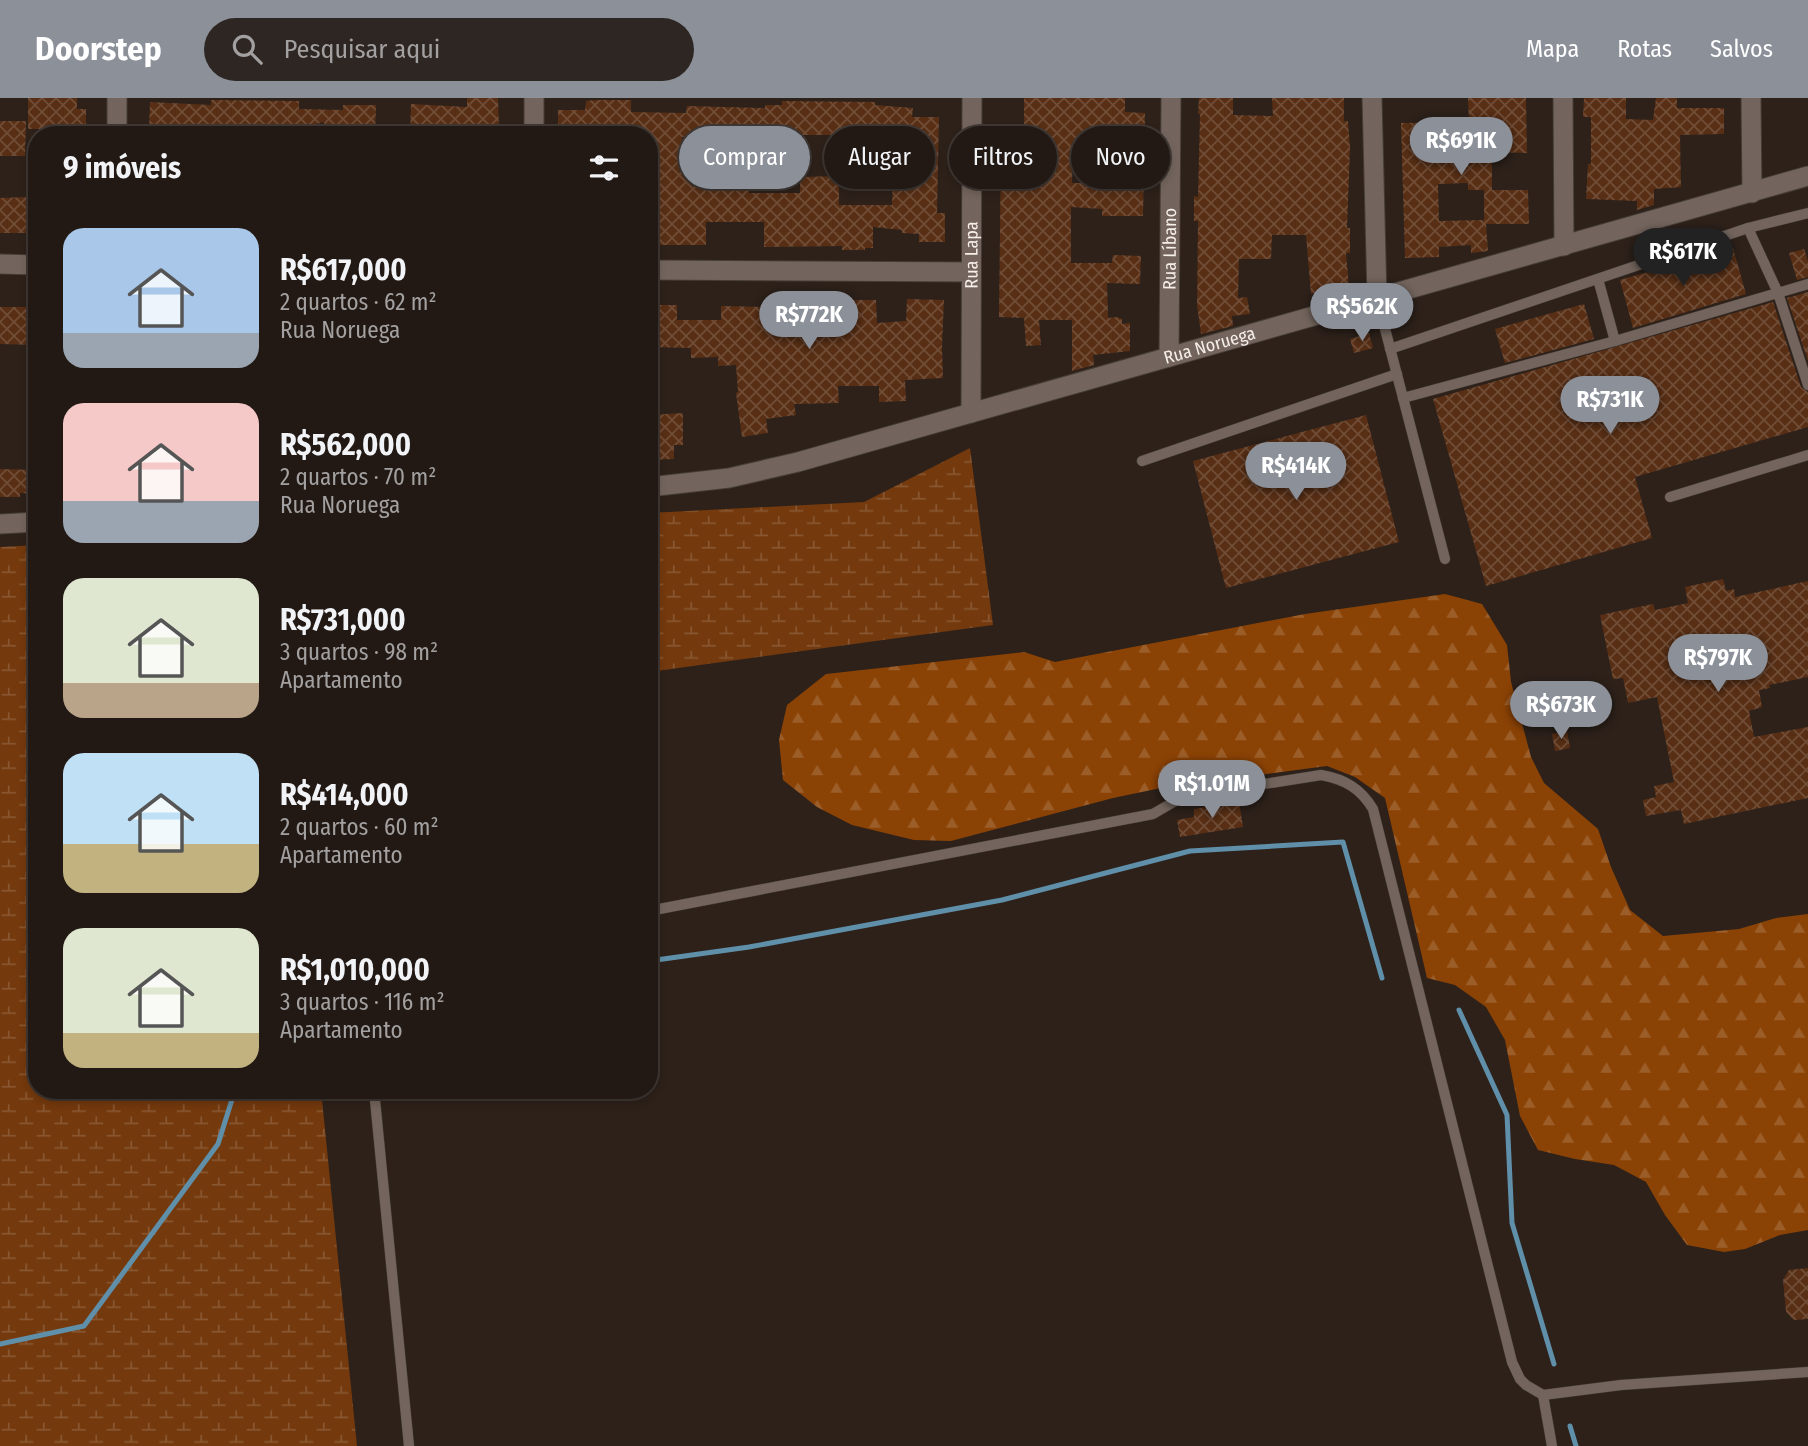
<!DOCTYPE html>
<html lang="pt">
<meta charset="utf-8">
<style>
:root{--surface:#221914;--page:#2e2622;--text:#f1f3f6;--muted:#a2a0a0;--line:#3f3834;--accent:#8c9099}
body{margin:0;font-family:"Fira Sans Condensed",sans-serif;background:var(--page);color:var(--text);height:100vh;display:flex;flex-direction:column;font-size:26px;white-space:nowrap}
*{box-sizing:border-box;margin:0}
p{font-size:23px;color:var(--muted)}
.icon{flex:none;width:38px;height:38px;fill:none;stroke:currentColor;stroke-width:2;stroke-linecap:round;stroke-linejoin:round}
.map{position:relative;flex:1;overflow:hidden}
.sheet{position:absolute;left:28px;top:28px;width:630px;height:973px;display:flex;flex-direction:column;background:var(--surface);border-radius:28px;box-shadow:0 4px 10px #0003,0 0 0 2px var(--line)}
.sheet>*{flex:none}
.banner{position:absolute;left:679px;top:28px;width:665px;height:63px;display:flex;gap:14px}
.price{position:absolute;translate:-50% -60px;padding:0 16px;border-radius:24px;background:var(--accent);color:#fff;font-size:23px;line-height:46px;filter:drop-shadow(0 2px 4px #0008)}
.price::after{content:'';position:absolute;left:50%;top:42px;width:21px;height:16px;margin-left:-10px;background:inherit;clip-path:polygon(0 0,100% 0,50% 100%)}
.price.current{background:#222;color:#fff}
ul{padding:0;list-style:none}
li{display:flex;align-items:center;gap:21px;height:175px;padding:0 35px}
li span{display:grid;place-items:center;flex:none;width:196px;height:140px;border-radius:21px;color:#555}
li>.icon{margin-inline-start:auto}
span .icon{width:84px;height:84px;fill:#fffc;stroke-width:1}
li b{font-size:30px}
h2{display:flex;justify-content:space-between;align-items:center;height:84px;padding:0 35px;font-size:30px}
.pill{padding:0 24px;border-radius:32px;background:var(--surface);box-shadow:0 4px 10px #0003,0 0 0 2px var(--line);font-size:24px;line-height:63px}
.pill.current{background:var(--accent);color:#fff}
header{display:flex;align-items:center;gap:42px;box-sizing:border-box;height:98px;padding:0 35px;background:var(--accent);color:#fff}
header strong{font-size:33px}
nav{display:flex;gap:38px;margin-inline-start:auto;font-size:24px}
.search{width:490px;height:63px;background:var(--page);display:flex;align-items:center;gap:18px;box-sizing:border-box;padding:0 24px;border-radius:38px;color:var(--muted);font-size:26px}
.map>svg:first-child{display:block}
.forest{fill:url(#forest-firs)}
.wetland{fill:url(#wetland-marsh)}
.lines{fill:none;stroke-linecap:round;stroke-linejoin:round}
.stream{stroke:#5f8fa9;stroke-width:5}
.building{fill:url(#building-cross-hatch);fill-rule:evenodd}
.service-casing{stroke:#463d37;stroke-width:11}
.minor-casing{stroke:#463d37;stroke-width:21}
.service{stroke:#73655d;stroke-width:10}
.minor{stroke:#73655d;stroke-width:19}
.labels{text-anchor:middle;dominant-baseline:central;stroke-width:6;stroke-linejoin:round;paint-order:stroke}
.street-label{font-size:18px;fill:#f6eee9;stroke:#2d211a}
</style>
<header>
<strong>Doorstep</strong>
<div class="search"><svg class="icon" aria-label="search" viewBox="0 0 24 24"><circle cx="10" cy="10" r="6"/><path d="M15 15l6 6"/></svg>Pesquisar aqui</div>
<nav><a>Mapa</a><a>Rotas</a><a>Salvos</a></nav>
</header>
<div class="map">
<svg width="1808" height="1348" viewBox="0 0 1808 1348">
<defs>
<pattern id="forest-firs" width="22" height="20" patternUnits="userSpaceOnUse" patternTransform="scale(1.75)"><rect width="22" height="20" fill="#8b4205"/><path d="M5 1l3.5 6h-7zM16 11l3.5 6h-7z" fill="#9c5e29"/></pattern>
<pattern id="wetland-marsh" width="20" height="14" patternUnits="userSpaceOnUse" patternTransform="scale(1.75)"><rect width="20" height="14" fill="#74390d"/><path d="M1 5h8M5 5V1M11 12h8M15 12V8" fill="none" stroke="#885630"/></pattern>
<pattern id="building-cross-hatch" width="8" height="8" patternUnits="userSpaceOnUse" patternTransform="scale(1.75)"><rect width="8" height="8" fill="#582f15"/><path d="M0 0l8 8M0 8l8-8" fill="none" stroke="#714d37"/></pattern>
</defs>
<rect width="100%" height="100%" fill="#2d211a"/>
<path class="forest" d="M1445 496 1482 506 1507 547 1511 584 1531 659 1544 685 1598 731 1611 769 1630 812 1663 838 1739 831 1776 820 1808 816V1132L1780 1137 1745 1151 1724 1154 1687 1147 1665 1117 1646 1084 1614 1067 1575 1061 1538 1052 1520 1018 1505 942 1486 909 1455 887 1427 880 1385 700 1355 679 1327 668 1161 690 1113 700 951 743 914 742 852 727 817 709 783 682 779 642 787 607 826 576 1024 554 1055 564 1305 516Z"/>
<g class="wetland">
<path d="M970 350 993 527 649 574V415L864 404Z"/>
<path d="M37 447V992H321L357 1348H0V449Z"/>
</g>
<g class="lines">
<g class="stream">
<path d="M649 863 749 849 1002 802 1190 753 1343 744 1382 880"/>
<path d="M1459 912 1507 1017 1512 1125 1554 1266"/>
<path d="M0 1246 84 1228 218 1046 235 992"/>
<path d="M1570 1328 1576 1348"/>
</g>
</g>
<g class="building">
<path d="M28 0H77V11H86V30L79 31V37H57V31H28Z"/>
<path d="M467 0H498L499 31H486V37H410L411 6 467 9Z"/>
<path d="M1024 0H1125V14L1145 15 1143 118H1102V111L1071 109V165H1112L1113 157 1141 158 1140 186 1107 185 1108 220 1117 219 1122 221V226L1130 225V253L1093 257 1094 267 1072 273V222H1039L1041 247 1026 248 1024 220 999 219 1001 46H1024ZM1073 50H1101L1100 85H1072Z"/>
<path d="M1199 0H1233V17L1273 18 1272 0H1344V23H1348L1350 50 1347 130H1350V155H1346L1349 189 1311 196 1306 137H1272L1271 161H1239L1238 200 1247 199 1250 216 1232 218 1233 228 1201 236 1197 207 1198 123H1194V98L1198 99 1200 16H1198Z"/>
<path d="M1468 0H1526L1527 55 1492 54V92H1484H1528L1529 126H1486L1488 153 1471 155V147L1439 149V159L1405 160 1401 25 1469 24ZM1468 85V92H1484V122L1439 123 1438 86Z"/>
<path d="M1584 0H1626V21L1653 22 1656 0H1677V10H1724V36L1680 37 1681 89 1654 91V107L1637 112V103L1586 101 1588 66H1591V19H1583Z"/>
<path d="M211 2 299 3V11L343 12V7H376L375 37H324V24L298 31 297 37H211V32L149 30 150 4 211 7Z"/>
<path d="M596 2H631V14L686 15 687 8 765 10V7H782V3L875 4V7L913 10 912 19H939L937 115H945V144H919V136L902 135V132L873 129V150H865V152H842V148L764 149V124H706V147H649V107H653L654 69 653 46H649V37H558V12H585L586 3ZM800 37H840V78L880 77 881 40 925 41 924 74H893L892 107H839V78L800 79V95H749V87H722L721 76H682V39L714 40 713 56 761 57V49L800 50Z"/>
<path d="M0 23H26L25 58H0Z"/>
<path d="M27 99V135H0V100Z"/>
<path d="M1733 150 1746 196 1633 230 1620 182Z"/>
<path d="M1804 151 1808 163V179L1797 182 1789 155Z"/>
<path d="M1808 194V263L1787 200Z"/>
<path d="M907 201 944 202 942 248 943 280 905 282 906 303 879 304V288H838L839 305 794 306 796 317 766 321 768 335 742 339 736 295 738 294 736 267 718 268V259L691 260V250L649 249 652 207H677V222H721V208L767 209V203L788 202H876L877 225 906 223Z"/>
<path d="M1773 204 1801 289 1808 294V329L1635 379 1652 440 1486 488 1433 301Z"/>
<path d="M1584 206 1594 241 1505 265 1495 231Z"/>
<path d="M0 209H37V247L0 246Z"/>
<path d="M1369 235 1373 250 1354 255 1350 241Z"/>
<path d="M683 315V347H674V361L649 362V317Z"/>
<path d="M1366 317 1399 444 1226 490 1193 363Z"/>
<path d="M0 371 37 372V396L20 395V399H0Z"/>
<path d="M1723 481 1726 493 1734 491 1735 499 1808 483V579L1769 587 1770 590 1759 592 1762 609 1749 613 1754 639 1808 629V700L1684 726 1681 712 1646 718 1643 702 1656 699 1654 688 1674 684 1657 599 1628 605 1623 580 1613 581 1600 517 1653 506 1655 512 1688 505 1685 489Z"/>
<path d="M1567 633 1570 650 1555 653 1552 636Z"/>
<path d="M1239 703 1243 729 1180 739 1177 722 1194 719V711Z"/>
<path d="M1808 1170V1221L1794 1222 1786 1214 1783 1182 1789 1172Z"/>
</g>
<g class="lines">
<g class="service-casing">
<g id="service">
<path d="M1748 130 1778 195 1808 287"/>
<path d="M1598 181 1615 243"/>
<path d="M1377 200 1445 461"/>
<path d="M1390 251 1748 130 1808 115"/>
<path d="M1403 300 1615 243 1808 186"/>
<path d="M1142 363 1397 276"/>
<path d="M1670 399 1808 357"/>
<path d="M649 813 1153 716 1182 699 1321 677C1345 681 1361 691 1373 711L1512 1264 1520 1281 1526 1287 1543 1297 1621 1287 1808 1274"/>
<path d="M374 992 409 1348"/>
<path d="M1543 1297 1552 1348"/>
</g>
</g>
<g class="minor-casing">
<g id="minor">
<path d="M1372 0 1377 200"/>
<path d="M1563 0 1564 148"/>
<path d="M1751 0 1752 95"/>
<path d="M117 37V0"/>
<path d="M534 37V0"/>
<path d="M0 166 37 167"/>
<path d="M649 172 971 174"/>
<path id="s1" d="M1169 259 1171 0"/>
<path id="s2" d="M971 315 972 0"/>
<path id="s3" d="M649 389 729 380 798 364 1808 78"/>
<path d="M0 426 37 424"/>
</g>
</g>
<use href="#service" class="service"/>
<use href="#minor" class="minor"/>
</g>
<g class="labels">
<g class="street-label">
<text stroke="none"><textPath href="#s1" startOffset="108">Rua Líbano</textPath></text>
<text stroke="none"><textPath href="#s2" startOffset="158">Rua Lapa</textPath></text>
<text stroke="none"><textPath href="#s3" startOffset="579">Rua Noruega</textPath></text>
</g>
</g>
</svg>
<b class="price" style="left:1461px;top:79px">R$691K</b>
<b class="price current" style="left:1683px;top:190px">R$617K</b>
<b class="price" style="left:1362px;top:245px">R$562K</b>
<b class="price" style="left:809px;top:253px">R$772K</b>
<b class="price" style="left:1610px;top:338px">R$731K</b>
<b class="price" style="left:1296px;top:404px">R$414K</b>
<b class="price" style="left:1718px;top:596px">R$797K</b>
<b class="price" style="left:1561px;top:643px">R$673K</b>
<b class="price" style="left:1212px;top:722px">R$1.01M</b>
<div class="banner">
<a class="pill current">Comprar</a>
<a class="pill">Alugar</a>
<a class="pill">Filtros</a>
<a class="pill">Novo</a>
</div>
<section class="sheet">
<h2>9 imóveis<svg class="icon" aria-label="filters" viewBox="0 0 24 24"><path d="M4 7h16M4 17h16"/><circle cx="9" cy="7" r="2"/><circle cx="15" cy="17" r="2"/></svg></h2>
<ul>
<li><span style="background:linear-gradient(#a9c7e8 75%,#9aa5b1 0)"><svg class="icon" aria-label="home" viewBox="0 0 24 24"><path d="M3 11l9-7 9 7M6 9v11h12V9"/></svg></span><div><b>R$617,000</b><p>2 quartos · 62 m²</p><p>Rua Noruega</p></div></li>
<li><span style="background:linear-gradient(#f6c9c9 70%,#9aa5b1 0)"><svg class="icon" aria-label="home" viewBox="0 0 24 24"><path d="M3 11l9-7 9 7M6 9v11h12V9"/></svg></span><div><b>R$562,000</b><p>2 quartos · 70 m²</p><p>Rua Noruega</p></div></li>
<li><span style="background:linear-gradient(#dfe7d0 75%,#b9a48a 0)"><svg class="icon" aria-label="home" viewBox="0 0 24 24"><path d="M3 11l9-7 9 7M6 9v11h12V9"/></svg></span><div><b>R$731,000</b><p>3 quartos · 98 m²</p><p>Apartamento</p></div></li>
<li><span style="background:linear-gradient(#bfe0f5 65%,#c2b280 0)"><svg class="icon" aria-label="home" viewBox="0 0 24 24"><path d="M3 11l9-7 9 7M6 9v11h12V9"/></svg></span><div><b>R$414,000</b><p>2 quartos · 60 m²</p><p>Apartamento</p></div></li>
<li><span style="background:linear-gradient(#dfe7d0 75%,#c2b280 0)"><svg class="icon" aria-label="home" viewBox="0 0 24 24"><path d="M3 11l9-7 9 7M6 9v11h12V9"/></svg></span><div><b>R$1,010,000</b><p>3 quartos · 116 m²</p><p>Apartamento</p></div></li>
</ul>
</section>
</div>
